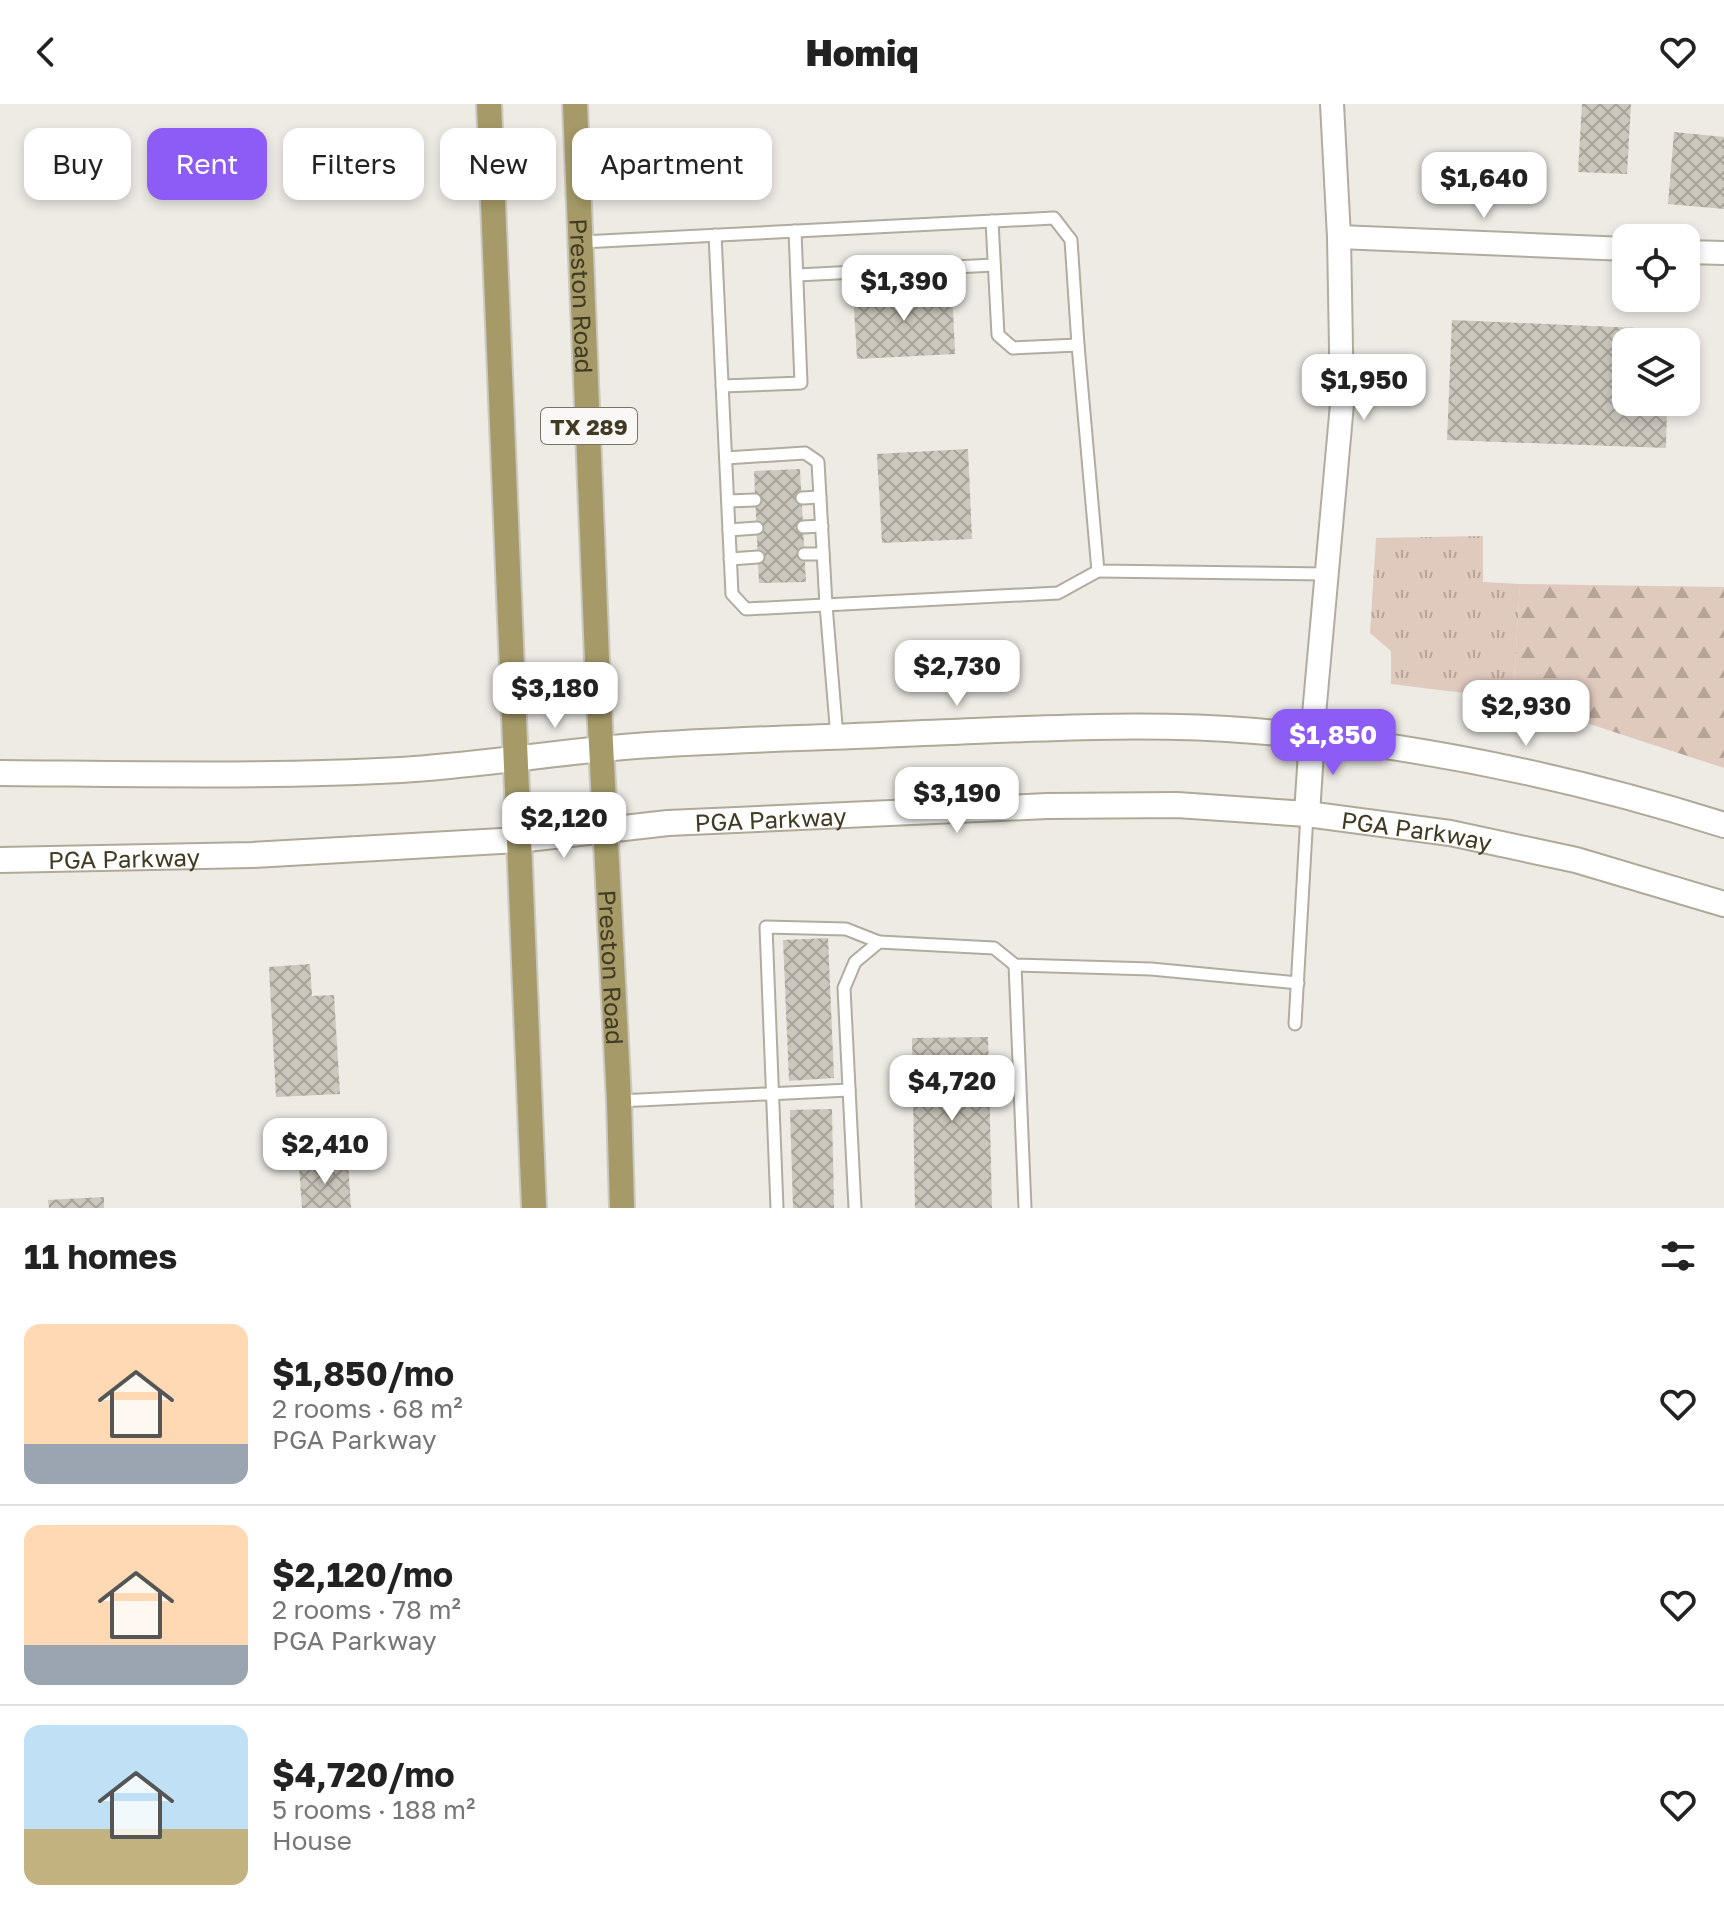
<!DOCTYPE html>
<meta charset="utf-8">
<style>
:root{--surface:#fff;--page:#f6f6f6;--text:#222;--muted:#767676;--line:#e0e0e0;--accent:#8d5bf6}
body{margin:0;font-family:"Golos Text",sans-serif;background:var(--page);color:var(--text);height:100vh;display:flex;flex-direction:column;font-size:30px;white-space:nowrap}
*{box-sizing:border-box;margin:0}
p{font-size:26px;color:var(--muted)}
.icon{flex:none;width:44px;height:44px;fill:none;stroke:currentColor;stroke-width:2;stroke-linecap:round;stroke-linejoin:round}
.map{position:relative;height:1104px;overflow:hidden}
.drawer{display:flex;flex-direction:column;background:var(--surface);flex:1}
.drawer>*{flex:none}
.hud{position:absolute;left:24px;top:24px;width:800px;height:72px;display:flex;gap:16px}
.buttons{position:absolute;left:1612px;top:120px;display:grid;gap:16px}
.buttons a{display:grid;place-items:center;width:88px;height:88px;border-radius:16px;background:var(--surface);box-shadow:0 4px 12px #0003;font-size:40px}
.price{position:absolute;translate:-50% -68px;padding:0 18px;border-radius:16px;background:#fff;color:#222;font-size:26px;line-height:52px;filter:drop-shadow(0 2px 4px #0008)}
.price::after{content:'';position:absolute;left:50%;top:48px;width:24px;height:18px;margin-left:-12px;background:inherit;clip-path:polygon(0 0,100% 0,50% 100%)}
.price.selected{background:var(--accent);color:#fff}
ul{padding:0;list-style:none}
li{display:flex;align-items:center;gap:24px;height:200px;padding:0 24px}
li+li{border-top:2px solid var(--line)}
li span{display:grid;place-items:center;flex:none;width:224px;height:160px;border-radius:16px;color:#555}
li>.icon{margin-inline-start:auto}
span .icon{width:96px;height:96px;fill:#fffc;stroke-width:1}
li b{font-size:34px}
h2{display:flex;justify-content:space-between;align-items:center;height:96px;padding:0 24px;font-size:34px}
.chip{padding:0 28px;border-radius:16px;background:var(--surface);box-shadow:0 4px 12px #0003;font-size:28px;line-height:72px}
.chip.selected{background:var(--accent);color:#fff}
header{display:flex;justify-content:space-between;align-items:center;height:104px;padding:0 24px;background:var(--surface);font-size:36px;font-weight:800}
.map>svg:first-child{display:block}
.grass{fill:url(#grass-tufts)}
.forest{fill:url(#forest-firs)}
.building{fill:url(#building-cross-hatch)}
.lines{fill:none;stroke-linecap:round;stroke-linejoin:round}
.lane-casing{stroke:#b0ac9f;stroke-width:15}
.street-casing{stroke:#b0ac9f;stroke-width:26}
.secondary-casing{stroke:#b0a997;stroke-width:28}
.primary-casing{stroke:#cac8c1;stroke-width:28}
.lane{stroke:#fff;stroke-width:11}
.street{stroke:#fff;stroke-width:22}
.secondary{stroke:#fff;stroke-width:24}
.primary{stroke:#a59a68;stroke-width:24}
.labels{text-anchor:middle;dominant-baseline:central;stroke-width:6;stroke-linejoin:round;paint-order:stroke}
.shield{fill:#faf8f6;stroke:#787462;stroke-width:2}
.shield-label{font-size:22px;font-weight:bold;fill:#413b23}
.street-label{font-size:24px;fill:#413b23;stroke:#faf8f6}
</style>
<header><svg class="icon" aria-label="back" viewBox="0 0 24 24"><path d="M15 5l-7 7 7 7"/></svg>Homiq<svg class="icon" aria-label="heart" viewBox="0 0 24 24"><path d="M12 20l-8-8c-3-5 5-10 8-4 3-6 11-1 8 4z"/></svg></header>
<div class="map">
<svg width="1724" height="1104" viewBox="0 0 1724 1104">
<defs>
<pattern id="grass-tufts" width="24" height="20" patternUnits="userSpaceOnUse" patternTransform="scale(2)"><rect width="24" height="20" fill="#e0c9bd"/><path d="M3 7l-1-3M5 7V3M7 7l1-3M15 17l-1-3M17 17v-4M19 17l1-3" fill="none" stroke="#b7a499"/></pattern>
<pattern id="forest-firs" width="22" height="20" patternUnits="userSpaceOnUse" patternTransform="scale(2)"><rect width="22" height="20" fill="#e0c9bd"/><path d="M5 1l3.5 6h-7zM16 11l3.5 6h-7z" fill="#b7a499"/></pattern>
<pattern id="building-cross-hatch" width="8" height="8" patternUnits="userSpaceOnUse" patternTransform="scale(2)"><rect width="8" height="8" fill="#ccc7bd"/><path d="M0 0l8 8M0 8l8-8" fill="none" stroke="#a7a399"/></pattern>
</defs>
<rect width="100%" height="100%" fill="#eeebe5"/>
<path class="grass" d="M1483 432V478L1520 480 1513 595 1391 580V547L1370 529 1376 434Z"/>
<path class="forest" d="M1520 480 1724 483V664L1513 595Z"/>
<g class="building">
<path d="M1582 0H1631L1627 70 1578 68Z"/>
<path d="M1674 28 1724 33V105L1668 100Z"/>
<path d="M952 184 955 250 857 255 853 189Z"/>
<path d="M1452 216 1660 225 1659 238H1626V298H1667L1666 344 1447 336Z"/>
<path d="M1686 248H1693L1691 298 1686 297Z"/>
<path d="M968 345 972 435 882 439 877 350Z"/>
<path d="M800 365 806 478 759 479 754 367Z"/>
<path d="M828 834 834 974 789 977 783 836Z"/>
<path d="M310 860 312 892 334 891 340 990 276 993 269 863Z"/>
<path d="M988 933 992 1104H915L912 934Z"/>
<path d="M832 1005 834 1104H793L790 1006Z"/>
<path d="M348 1059 351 1104H302L299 1062Z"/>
<path d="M104 1093V1104H49L48 1096Z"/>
</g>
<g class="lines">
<g class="lane-casing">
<g id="lane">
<path d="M992 117 998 231 1013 244 1078 241"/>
<path d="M715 131 732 490 746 505 1058 489 1098 467"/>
<path d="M582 138 1054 114 1071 136 1078 241 1098 467 1327 470"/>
<path d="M797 171 994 161"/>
<path d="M722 282 801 279 795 127"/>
<path d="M726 354 805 349 818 358 826 501 837 633"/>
<path d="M802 394 820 393"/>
<path d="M728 397 755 396"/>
<path d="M803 423 822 422"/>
<path d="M729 426 757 424"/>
<path d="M804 450H823"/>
<path d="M730 455 758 453"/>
<path d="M1015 861 1025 1104"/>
<path d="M1295 920 1307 710"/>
<path d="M619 997 849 986"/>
<path d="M777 1104 766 823 846 825 879 838"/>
<path d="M855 1104 844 884 855 858 879 838 994 844 1015 861 1151 865 1298 879"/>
</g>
</g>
<g class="street-casing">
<g id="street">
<path d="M1339 133 1626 145"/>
<path d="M1686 148 1724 149"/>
<path d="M1312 633 1342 300 1339 133 1332 0"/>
</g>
</g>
<g class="secondary-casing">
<g id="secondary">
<path d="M0 669C134 670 268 673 401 666 480 661 557 648 636 642 731 635 828 634 923 629 1033 625 1144 618 1255 627 1414 640 1572 673 1724 721"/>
<path d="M1307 710 1312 633"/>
<path id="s1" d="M0 756 252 751 518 736 668 719 1047 702 1177 701 1307 710 1450 729 1576 756 1724 800"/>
</g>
</g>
<g class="primary-casing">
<g id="primary">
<path d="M489 0 534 1104"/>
<path id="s2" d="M575 0 598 580 619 997 622 1104"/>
</g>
</g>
<use href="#lane" class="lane"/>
<use href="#street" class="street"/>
<use href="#secondary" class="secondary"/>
<use href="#primary" class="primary"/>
</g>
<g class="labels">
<rect class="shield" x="541" y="304" width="96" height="36" rx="6"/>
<g class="shield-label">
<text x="589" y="322">TX 289</text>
</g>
<g class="street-label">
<text stroke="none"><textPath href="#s2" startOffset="192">Preston Road</textPath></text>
<text stroke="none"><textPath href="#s1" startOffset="772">PGA Parkway</textPath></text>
<text stroke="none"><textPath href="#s1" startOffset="1420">PGA Parkway</textPath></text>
<text stroke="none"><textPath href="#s1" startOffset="124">PGA Parkway</textPath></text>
<text stroke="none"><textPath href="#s2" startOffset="864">Preston Road</textPath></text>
</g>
</g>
</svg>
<div class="buttons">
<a><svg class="icon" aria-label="locate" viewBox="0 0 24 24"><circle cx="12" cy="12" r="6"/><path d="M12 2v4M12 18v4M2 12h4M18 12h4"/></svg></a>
<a><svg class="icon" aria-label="layers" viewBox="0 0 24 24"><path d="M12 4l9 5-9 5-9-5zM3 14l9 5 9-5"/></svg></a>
</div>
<b class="price" style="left:1484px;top:116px">$1,640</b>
<b class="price" style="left:904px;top:219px">$1,390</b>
<b class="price" style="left:1364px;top:318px">$1,950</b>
<b class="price" style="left:957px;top:604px">$2,730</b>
<b class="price" style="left:555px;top:626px">$3,180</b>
<b class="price" style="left:1526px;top:644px">$2,930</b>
<b class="price selected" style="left:1333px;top:673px">$1,850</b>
<b class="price" style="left:957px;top:731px">$3,190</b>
<b class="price" style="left:564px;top:756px">$2,120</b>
<b class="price" style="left:952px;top:1019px">$4,720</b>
<b class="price" style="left:325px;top:1082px">$2,410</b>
<div class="hud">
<a class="chip">Buy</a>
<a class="chip selected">Rent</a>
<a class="chip">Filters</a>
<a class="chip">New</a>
<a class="chip">Apartment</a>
</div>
</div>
<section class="drawer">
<h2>11 homes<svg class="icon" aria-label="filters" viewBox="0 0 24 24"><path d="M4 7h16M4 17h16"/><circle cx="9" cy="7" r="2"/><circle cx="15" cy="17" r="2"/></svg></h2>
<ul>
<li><span style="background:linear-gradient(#ffd9b3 75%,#9aa5b1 0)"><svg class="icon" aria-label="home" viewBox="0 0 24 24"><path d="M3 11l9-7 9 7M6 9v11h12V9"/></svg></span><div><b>$1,850/mo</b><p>2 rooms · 68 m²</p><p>PGA Parkway</p></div><svg class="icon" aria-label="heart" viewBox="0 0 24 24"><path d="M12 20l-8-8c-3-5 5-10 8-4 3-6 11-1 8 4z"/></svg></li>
<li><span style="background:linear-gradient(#ffd9b3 75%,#9aa5b1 0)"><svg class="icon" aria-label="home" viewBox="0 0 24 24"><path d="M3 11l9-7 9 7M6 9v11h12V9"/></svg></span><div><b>$2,120/mo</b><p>2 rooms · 78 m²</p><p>PGA Parkway</p></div><svg class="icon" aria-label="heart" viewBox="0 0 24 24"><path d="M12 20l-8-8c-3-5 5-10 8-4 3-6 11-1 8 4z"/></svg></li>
<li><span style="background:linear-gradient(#bfe0f5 65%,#c2b280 0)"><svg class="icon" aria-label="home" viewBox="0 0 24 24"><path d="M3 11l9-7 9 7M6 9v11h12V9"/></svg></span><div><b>$4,720/mo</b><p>5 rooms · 188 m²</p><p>House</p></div><svg class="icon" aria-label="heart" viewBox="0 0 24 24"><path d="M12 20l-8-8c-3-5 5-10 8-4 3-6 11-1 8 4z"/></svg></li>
</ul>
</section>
